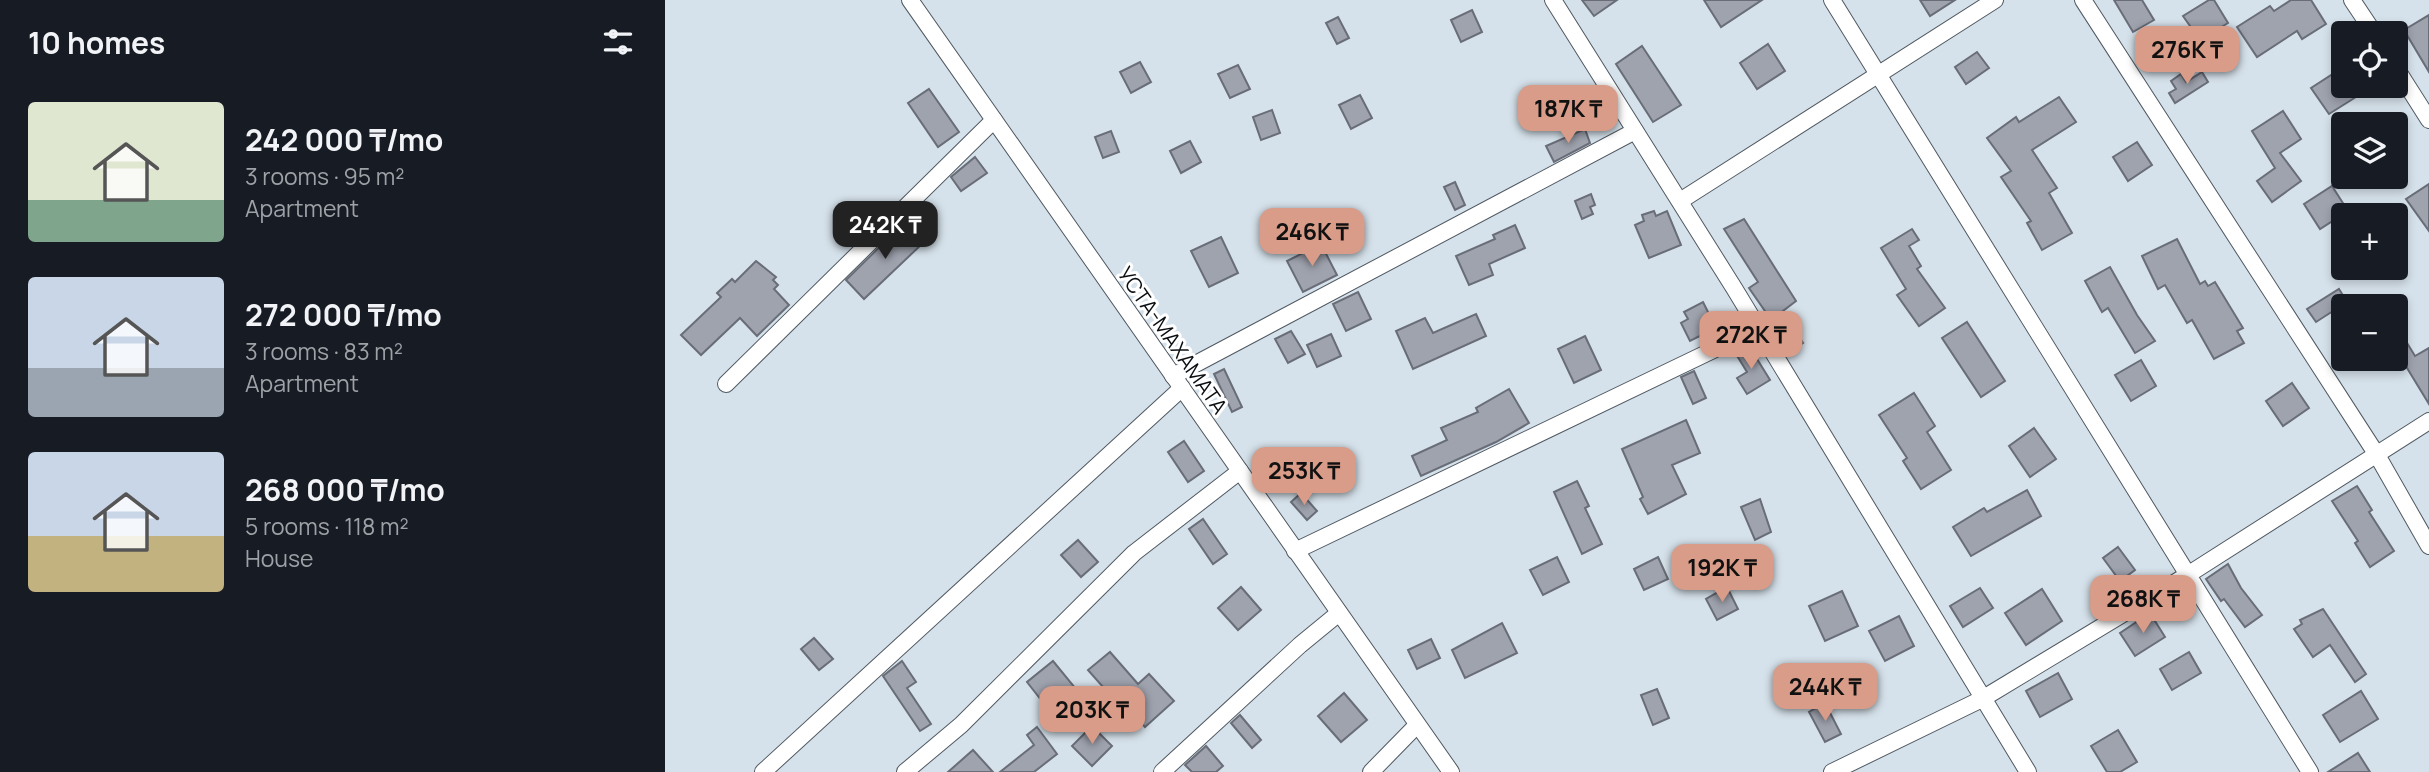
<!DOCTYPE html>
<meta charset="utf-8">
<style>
:root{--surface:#171b24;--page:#20242c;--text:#f1f3f6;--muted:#9ea1a6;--accent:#d89c89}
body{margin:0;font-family:Manrope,sans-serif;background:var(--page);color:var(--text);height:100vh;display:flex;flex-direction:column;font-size:26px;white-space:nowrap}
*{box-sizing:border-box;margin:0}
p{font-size:23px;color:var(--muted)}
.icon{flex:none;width:38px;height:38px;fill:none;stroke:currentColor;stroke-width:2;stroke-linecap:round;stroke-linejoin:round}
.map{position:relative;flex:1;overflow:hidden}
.panel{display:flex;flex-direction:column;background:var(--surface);width:665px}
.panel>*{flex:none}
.controls{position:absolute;left:1666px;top:21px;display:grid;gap:14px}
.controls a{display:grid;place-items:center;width:77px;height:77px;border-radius:7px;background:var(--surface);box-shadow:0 4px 10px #0003;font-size:35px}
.price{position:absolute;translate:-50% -60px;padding:0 16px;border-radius:14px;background:var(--accent);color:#111;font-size:23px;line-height:46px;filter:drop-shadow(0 2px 4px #0008)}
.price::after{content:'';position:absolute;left:50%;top:42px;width:21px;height:16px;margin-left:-10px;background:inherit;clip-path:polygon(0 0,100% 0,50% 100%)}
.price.active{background:#222;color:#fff}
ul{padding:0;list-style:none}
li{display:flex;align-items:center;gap:21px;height:175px;padding:0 28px}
li span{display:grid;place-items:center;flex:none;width:196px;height:140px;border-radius:7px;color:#555}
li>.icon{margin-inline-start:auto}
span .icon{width:84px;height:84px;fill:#fffc;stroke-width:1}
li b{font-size:30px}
h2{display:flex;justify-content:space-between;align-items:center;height:84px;padding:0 28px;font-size:30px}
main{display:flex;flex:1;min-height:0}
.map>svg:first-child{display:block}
.building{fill:#9fa3ae;stroke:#696d78;stroke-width:2}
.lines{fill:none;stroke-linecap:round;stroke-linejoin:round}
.minor-casing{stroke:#505961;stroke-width:18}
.minor{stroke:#fff;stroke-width:16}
.labels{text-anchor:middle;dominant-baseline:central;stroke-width:6;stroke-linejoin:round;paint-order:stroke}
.street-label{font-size:21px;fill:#0a0e11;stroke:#fff}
</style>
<main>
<section class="panel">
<h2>10 homes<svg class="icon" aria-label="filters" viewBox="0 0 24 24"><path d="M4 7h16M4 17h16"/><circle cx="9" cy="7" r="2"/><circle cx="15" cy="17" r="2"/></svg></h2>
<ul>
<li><span style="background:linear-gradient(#dfe7d0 70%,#7fa58c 0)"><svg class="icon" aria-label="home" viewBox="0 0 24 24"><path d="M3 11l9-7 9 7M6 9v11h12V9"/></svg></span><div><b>242 000 ₸/mo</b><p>3 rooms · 95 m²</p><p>Apartment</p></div></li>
<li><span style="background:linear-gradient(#c9d6e8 65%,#9aa5b1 0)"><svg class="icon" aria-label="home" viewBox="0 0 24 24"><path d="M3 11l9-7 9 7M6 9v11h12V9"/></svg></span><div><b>272 000 ₸/mo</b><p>3 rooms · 83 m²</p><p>Apartment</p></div></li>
<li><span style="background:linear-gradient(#c9d6e8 60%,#c2b280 0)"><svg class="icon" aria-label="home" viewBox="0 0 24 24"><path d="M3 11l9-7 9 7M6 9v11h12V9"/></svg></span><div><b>268 000 ₸/mo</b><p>5 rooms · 118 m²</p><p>House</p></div></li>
</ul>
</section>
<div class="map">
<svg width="1764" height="772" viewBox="0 0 1764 772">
<rect width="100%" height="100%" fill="#d6e2eb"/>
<g class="building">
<path d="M917 0H952L929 16Z"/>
<path d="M1039 0H1097L1056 27Z"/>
<path d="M1255 0H1290L1265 16Z"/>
<path d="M1449 0H1477L1489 20 1468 32Z"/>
<path d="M1544 0H1549L1563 23 1535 40 1518 16Z"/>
<path d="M1626 0H1646L1661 24 1637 39 1632 31 1592 57 1572 27 1605 6 1609 11Z"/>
<path d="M807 10 817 32 796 42 786 20Z"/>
<path d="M1764 15V72L1739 30Z"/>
<path d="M673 17 684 38 672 44 661 23Z"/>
<path d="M1103 44 1120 71 1092 89 1075 63Z"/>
<path d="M977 46 1016 105 988 122 951 64Z"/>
<path d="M1312 52 1324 68 1301 84 1290 67Z"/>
<path d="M475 62 486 82 466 93 455 72Z"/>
<path d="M573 65 585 89 565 98 553 74Z"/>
<path d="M1674 70 1678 77V86H1684L1691 97 1664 114 1646 88Z"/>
<path d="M1537 72 1543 82 1510 103 1504 93 1511 89 1506 81 1516 74 1521 82Z"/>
<path d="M264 89 294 132 273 147 243 103Z"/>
<path d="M695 95 707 118 686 129 674 105Z"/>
<path d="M1394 97 1411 122 1367 150 1392 188 1384 193 1407 233 1377 250 1362 223 1366 221 1336 177 1346 171 1322 138 1351 117 1354 122Z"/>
<path d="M607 110 615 133 596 140 588 117Z"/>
<path d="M1618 111 1636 139 1615 153 1636 181 1607 202 1592 181 1610 168 1587 131Z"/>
<path d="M920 129 925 143 889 162 881 146Z"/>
<path d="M446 131 454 152 438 158 430 137Z"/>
<path d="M525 141 536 162 516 173 505 151Z"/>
<path d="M1472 142 1487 165 1463 181 1448 157Z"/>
<path d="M310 157 322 173 296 191 286 177Z"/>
<path d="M790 182 800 205 790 210 779 187Z"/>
<path d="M1764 184V231L1741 199Z"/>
<path d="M1667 186 1683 211 1655 229 1639 204Z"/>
<path d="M926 194 930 205 925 207 928 214 917 219 910 201Z"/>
<path d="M989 211 991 216 1002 211 1016 245 984 258 970 225 979 221 977 215Z"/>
<path d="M1079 219 1131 301 1118 311 1138 343 1127 350 1084 288 1093 282 1059 229Z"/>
<path d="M239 223 258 243 199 299 181 280Z"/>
<path d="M850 225 860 248 824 264 828 275 804 285 791 256 830 239 828 235Z"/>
<path d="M1247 229 1254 240 1244 246 1256 266 1252 269 1280 308 1254 326 1232 295 1241 289 1216 248Z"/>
<path d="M556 237 573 273 544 287 526 251Z"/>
<path d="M1512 239 1535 284 1540 281 1543 286 1550 282 1578 328 1572 331 1579 343 1549 359 1527 320 1522 323 1500 285 1493 289 1477 256Z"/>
<path d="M656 244 672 275 638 292 622 261Z"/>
<path d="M91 261 111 277 108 280 113 285 109 289 124 305 92 336 75 318 36 355 16 335 56 297 52 293 67 279 70 282Z"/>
<path d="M1445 267 1472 315 1490 341 1470 353 1443 308 1437 312 1420 281Z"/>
<path d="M1674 289 1682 302 1651 322 1642 309Z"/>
<path d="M693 292 706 319 681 331 668 304Z"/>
<path d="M1038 302 1051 328 1025 341 1016 323 1023 319 1019 312Z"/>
<path d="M811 314 821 336 748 369 731 331 760 318 768 333Z"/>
<path d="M1302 322 1340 381 1316 397 1277 338Z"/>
<path d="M1731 325 1750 356 1764 348V404L1731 350Z"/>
<path d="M626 331 640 354 623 363 610 339Z"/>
<path d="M666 334 676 356 652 367 642 345Z"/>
<path d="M920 336 936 370 909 383 893 349Z"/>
<path d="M1084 346 1105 380 1082 394 1072 378 1082 372 1071 354Z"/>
<path d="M1476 360 1491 386 1466 401 1450 375Z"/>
<path d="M559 369 577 407 567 412 549 374Z"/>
<path d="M1029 371 1041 398 1028 404 1016 377Z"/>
<path d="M1627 383 1644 408 1618 426 1601 401Z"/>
<path d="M844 389 864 423 831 442 756 476 747 456 782 440 776 428 813 412 811 408Z"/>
<path d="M1249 393 1270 426 1262 432 1286 470 1256 489 1238 461 1242 458 1214 415Z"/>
<path d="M1021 420 1035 453 1007 465 1021 494 983 514 975 499 978 497 957 449Z"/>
<path d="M1369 428 1391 459 1365 477 1344 446Z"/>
<path d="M519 441 539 471 523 482 503 452Z"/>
<path d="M912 481 924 506 920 508 937 544 917 554 889 492Z"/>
<path d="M1692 486 1707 510 1704 512 1729 551 1705 567 1690 543 1693 541 1667 501Z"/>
<path d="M1362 490 1376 516 1306 556 1288 527 1319 508 1322 512Z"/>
<path d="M636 493 652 511 642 520 626 502Z"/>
<path d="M1095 499 1106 532 1090 540 1076 507Z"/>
<path d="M538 519 562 554 548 564 524 529Z"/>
<path d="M413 540 433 562 416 577 396 555Z"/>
<path d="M1453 547 1470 570 1455 581 1438 558Z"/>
<path d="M892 557 904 582 878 595 865 570Z"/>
<path d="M993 557 1003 579 979 590 969 569Z"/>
<path d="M1563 564 1576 588 1597 615 1580 627 1559 599 1556 601 1541 579Z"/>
<path d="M576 587 596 610 573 630 553 608Z"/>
<path d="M1062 587 1073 609 1052 620 1041 599Z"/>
<path d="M1315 588 1328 608 1298 627 1285 606Z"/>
<path d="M1377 589 1397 621 1361 645 1340 613Z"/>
<path d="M1177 591 1193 626 1160 641 1144 606Z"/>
<path d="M1658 609 1701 674 1690 682 1665 645 1648 657 1629 629 1637 624 1635 620Z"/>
<path d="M1485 613 1500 637 1470 656 1455 633Z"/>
<path d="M1234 616 1249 646 1220 661 1204 631Z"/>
<path d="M837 623 852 653 800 678 787 650Z"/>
<path d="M149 638 168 659 154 670 136 649Z"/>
<path d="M766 639 775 658 752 669 743 650Z"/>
<path d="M445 652 473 684 484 674 509 701 480 727 449 692 445 695 423 670Z"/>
<path d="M1524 652 1536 673 1507 690 1495 669Z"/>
<path d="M237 661 251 682 242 688 266 724 255 731 218 676Z"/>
<path d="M388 661 411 689 384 710 362 682Z"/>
<path d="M1393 673 1407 699 1375 717 1361 691Z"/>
<path d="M992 689 1004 718 988 725 976 695Z"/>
<path d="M1696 691 1713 719 1675 742 1658 715Z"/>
<path d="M679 693 702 720 676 742 653 716Z"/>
<path d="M1160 703 1176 734 1160 742 1144 712Z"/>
<path d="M575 715 596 740 587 748 566 723Z"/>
<path d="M427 726 447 746 427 766 407 746Z"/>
<path d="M372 727 392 754 369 772H335L369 745 362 735Z"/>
<path d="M1453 730 1472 762 1455 772H1442L1426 746Z"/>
<path d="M541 746 558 766 551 772H527L520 765Z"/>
<path d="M308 750 328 772H283Z"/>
<path d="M1693 753 1705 772H1663Z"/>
</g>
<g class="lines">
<g class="minor-casing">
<g id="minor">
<path d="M245 0 786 772"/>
<path d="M888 0 1069 288 1363 772"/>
<path d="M1167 0 1645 772"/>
<path d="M1418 0 1712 455 1764 546"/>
<path d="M1687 0 1709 33"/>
<path d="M1731 68 1764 120"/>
<path d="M1015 201 1330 0"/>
<path d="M508 376 970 131"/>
<path d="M61 384 329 120"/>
<path d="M630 551 1094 328"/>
<path d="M98 772 517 388"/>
<path d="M240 772 296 725 469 553 575 471"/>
<path d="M497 772 635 645 674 613"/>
<path d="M706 772 752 725"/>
<path d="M1167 772 1317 699 1524 574 1764 421"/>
</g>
</g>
<use href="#minor" class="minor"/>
</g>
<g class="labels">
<g class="street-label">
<text transform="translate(508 340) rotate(55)">УСТА-МАХАМАТА</text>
</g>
</g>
</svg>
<div class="controls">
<a><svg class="icon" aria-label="locate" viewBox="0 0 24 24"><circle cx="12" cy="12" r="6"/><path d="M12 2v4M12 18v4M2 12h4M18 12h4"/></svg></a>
<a><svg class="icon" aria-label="layers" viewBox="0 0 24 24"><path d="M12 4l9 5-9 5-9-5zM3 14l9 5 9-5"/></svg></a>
<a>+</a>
<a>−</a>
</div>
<b class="price" style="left:1522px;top:86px">276K ₸</b>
<b class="price" style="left:903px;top:145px">187K ₸</b>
<b class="price active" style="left:220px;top:261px">242K ₸</b>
<b class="price" style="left:647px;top:268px">246K ₸</b>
<b class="price" style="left:1086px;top:371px">272K ₸</b>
<b class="price" style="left:639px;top:507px">253K ₸</b>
<b class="price" style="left:1057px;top:604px">192K ₸</b>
<b class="price" style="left:1478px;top:635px">268K ₸</b>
<b class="price" style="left:1160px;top:723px">244K ₸</b>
<b class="price" style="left:427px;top:746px">203K ₸</b>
</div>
</main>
